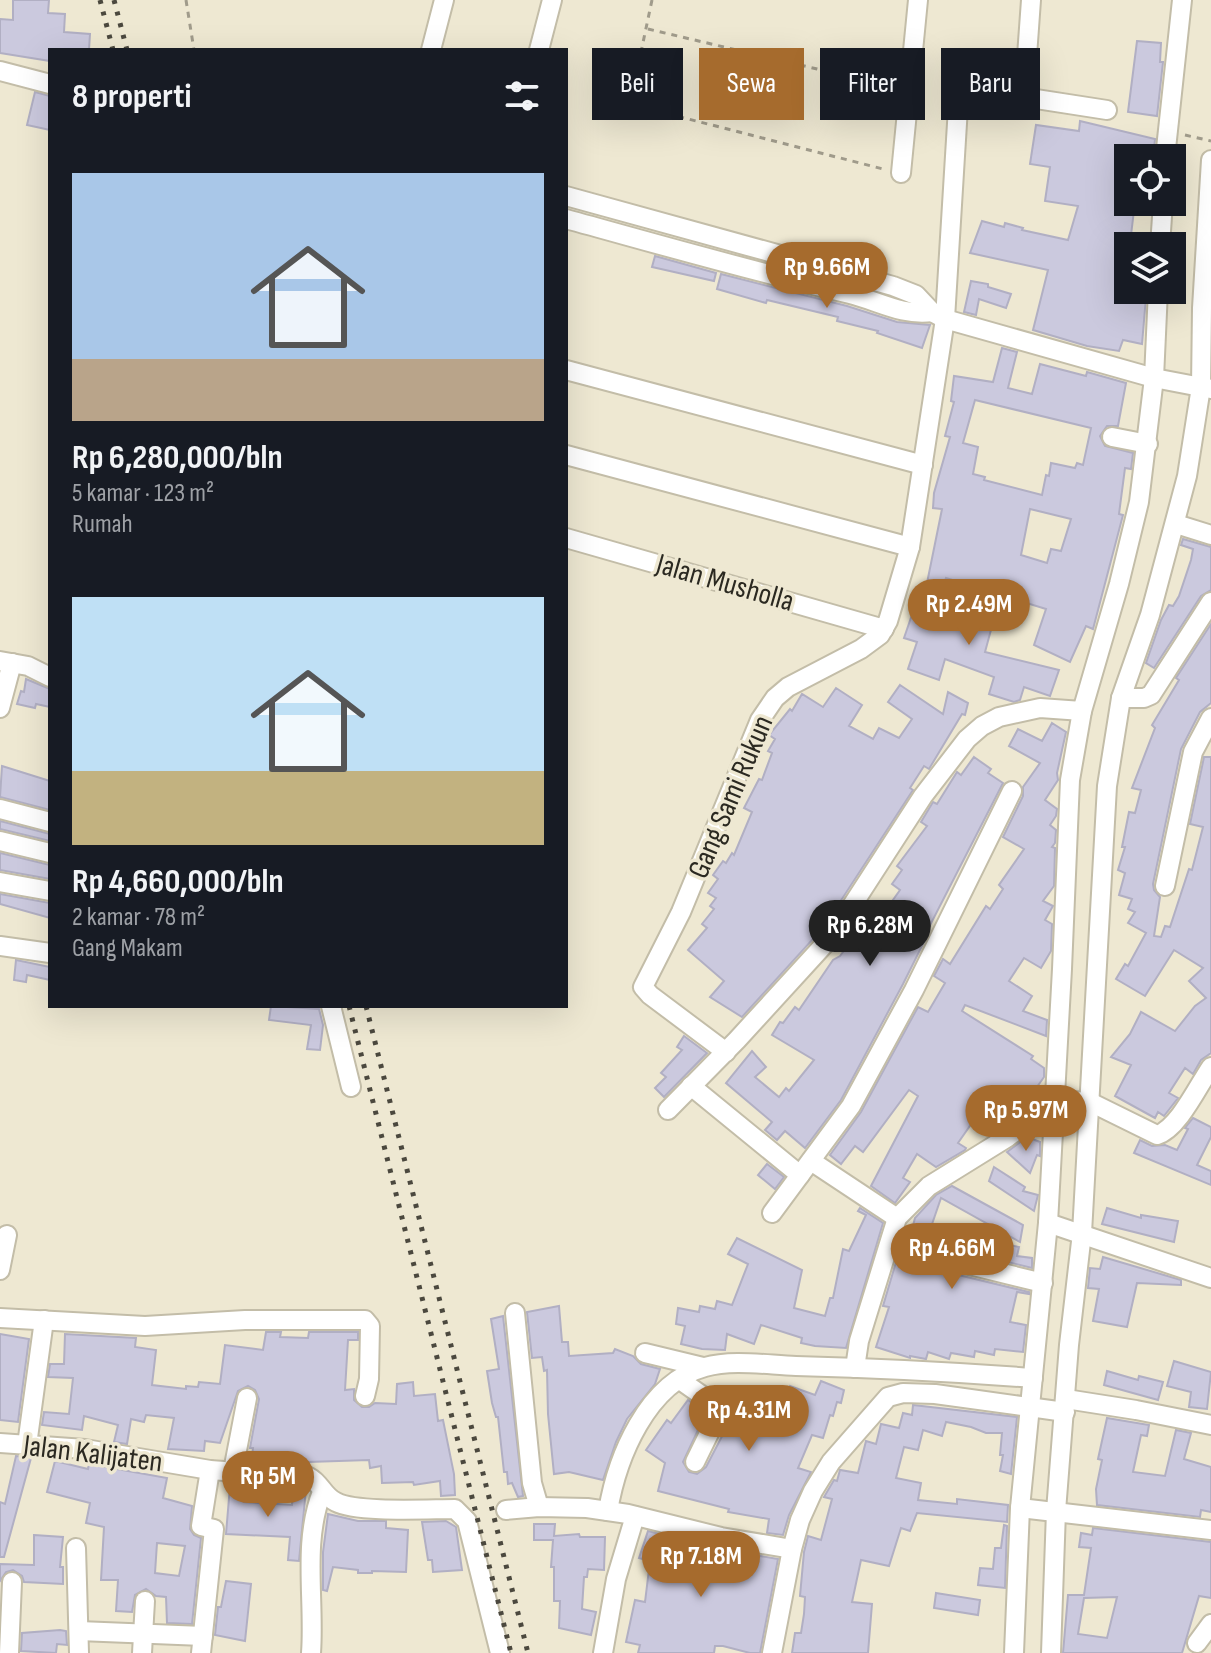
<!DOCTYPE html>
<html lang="id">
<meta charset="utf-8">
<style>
:root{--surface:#171b24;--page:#242831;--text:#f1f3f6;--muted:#9ea1a6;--accent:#a66b2d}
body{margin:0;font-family:"Sofia Sans Condensed",sans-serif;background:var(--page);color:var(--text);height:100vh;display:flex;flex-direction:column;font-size:30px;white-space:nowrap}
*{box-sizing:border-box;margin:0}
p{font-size:26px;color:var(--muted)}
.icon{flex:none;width:44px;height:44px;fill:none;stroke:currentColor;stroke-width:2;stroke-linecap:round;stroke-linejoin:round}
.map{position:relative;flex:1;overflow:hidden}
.sheet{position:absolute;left:48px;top:48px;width:520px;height:960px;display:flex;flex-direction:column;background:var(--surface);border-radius:0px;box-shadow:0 8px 32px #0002}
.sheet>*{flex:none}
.guide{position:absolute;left:592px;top:48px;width:498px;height:72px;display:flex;gap:16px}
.tools{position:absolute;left:1114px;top:144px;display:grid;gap:16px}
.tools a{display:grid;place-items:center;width:72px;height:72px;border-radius:0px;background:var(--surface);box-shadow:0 8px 32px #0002;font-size:40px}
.price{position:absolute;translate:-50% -68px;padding:0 18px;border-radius:28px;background:var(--accent);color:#fff;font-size:26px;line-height:52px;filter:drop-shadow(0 2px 4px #0008)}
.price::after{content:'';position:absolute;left:50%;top:48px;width:24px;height:18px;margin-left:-12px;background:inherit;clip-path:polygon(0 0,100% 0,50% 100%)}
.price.selected{background:#222;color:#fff}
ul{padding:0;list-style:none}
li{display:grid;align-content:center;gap:16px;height:424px;padding:0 24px}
li span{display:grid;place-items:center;height:248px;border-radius:0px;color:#555}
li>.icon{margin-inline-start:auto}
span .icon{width:144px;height:144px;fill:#fffc;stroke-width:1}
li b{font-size:34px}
h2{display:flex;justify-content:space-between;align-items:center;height:96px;padding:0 24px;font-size:34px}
.pill{padding:0 28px;border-radius:0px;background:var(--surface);box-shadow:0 8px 32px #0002;font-size:28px;line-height:72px}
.pill.selected{background:var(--accent);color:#fff}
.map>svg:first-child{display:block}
.building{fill:#cbc9de;stroke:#b1afc3;stroke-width:2;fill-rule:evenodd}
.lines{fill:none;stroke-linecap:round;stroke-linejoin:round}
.street-casing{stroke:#c3bda8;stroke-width:22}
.path{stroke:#a09b8b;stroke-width:3;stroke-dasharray:6 6;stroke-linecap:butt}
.street{stroke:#fff;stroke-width:18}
.rail{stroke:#4b483e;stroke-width:5;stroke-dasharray:4 8;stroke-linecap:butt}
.labels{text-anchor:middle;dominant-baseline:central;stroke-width:7;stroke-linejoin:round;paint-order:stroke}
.street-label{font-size:30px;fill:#2b2921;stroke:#eee8d2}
</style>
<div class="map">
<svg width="1211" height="1653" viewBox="0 0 1211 1653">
<rect width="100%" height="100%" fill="#eee8d2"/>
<g class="building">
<path d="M13 0H49L48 13 65 14 64 32 90 34 89 50H50V61L0 53V19L13 20Z"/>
<path d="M1137 41 1161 43 1160 62H1163L1157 116 1128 112Z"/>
<path d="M35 92 50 96V130L27 125Z"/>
<path d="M1080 121 1155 139 1153 158 1128 155V202H1135L1131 235H1128L1122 259 1128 260 1127 294 1146 297 1142 344 1123 340 1119 351 1087 346 1033 330 1048 270 970 253 982 221 1004 227 1005 223 1023 228 1022 230 1068 240 1078 206 1045 201 1050 167 1030 164 1036 125 1079 131Z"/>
<path d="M655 256 716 273 714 281 652 267Z"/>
<path d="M721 274 847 306 897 322 930 325 922 348 877 333 878 331 837 321 838 317 767 300 766 303 717 289Z"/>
<path d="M971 281 988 284V287L1011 294 1006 308 979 299 976 315 964 312Z"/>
<path d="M1002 348 1017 352 1008 388 1032 394 1040 364 1086 376 1087 372 1126 383 1118 426H1107L1100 436 1105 446 1133 453 1131 469 1125 468 1119 514 1123 515 1093 629 1086 626 1070 662 1034 645 1046 609 946 578 943 586 927 583 942 509 933 508 934 493 950 437 945 436 954 402 951 401 954 376 993 382ZM975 400 1091 428 1083 465 1077 463 1075 468 1051 463 1049 476 1046 475 1042 495 984 480 985 477 973 474 978 447 963 443ZM1030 509 1071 519 1061 551 1051 549 1047 563 1021 555Z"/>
<path d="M1183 539 1211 547V590L1201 596 1154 668 1146 663 1161 620 1169 605 1173 606 1179 596 1191 560 1193 549 1181 545Z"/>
<path d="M933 586 995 615 985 652 1059 670 1050 696 1024 687 1020 700 1014 702 989 694 994 677 945 659 939 680 908 669 917 642 904 638 915 606 928 610Z"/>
<path d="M1211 624V703L1200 712 1181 749 1153 884 1154 890 1160 897 1154 936 1161 937 1165 926 1170 927 1189 869 1192 870 1203 827 1190 824 1204 757H1211V1053L1201 1060 1193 1074 1185 1068 1169 1093 1178 1098 1164 1116 1158 1112 1155 1118 1115 1096 1131 1065 1111 1057 1130 1034 1141 1012 1175 1031 1195 1006 1206 998 1189 981 1203 968 1174 950 1145 996 1116 979 1125 964 1128 966 1146 933 1128 923 1135 912 1128 909 1132 899 1119 895 1125 873 1118 870 1125 847H1122L1129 812 1135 813 1141 790 1132 788 1155 728 1152 725 1179 680 1176 678Z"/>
<path d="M26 679 50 689V707L36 704 35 708 17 704 21 691 24 692Z"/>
<path d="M900 685 943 714 948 692 968 703 965 715 962 714 929 769 924 766 910 788 913 790 823 928 742 1017 710 997 724 981 688 950 707 928 702 924 714 909 710 906 716 898 708 893 718 879 713 875 723 861 726 863 732 853 734 855 752 812 744 808 759 779 762 780 772 753 768 751 775 739 769 735 790 709 792 711 802 694 823 707 836 688 862 705 849 726 873 739 879 728 899 738 912 719 888 702Z"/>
<path d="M1052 723 1066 732 1057 773 1058 780 1045 800 1057 809 1056 816 1050 825 1056 830 1055 843 1052 847 1055 848 1054 886 1043 901 1053 906 1045 920 1052 924 1051 951 1041 968 1024 958 1009 981 1032 996 1023 1011 1047 1020 1046 1036 965 1005 962 1011 1033 1056 1031 1059 1044 1068V1077L1032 1094 1038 1098 989 1135 974 1120 958 1143 966 1148 965 1150 936 1167 917 1154 903 1178 910 1182 895 1203 871 1186 918 1096 909 1090 863 1152 855 1146 841 1164 830 1155 861 1112 918 1007 928 1012 945 983 934 976 943 959 950 964 986 906 990 909 1003 889 999 885 1024 849 1003 837 1023 796V787L1040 763 1009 746 1018 729 1042 741Z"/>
<path d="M974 757 991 769 988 773 1003 783 926 933 928 934 903 984 841 1100 805 1148 785 1131 777 1140 765 1130 772 1122 726 1083 752 1051 766 1067 755 1077 779 1097 786 1088 789 1091 814 1060 772 1035 780 1022 783 1023 795 1007 799 1010 833 960 840 956 849 944 852 947 862 933 868 937 883 918 881 917 900 890 892 884 902 870 897 866 927 826 921 822 933 802 937 804 957 772 961 775Z"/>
<path d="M2 766 50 781V810L0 797Z"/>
<path d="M0 821 50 834V841L0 829Z"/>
<path d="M0 853 50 865V879L0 870Z"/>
<path d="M0 894 50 903V918L0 904Z"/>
<path d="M16 960 50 967V980L27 975 26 982 14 980Z"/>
<path d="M271 1006 319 1009 323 1025 320 1050 307 1049 311 1025 269 1020Z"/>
<path d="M684 1036 707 1053 664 1097 655 1088 666 1077 661 1073 682 1050 677 1047Z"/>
<path d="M1193 1118 1211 1127V1137L1197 1165 1211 1171V1185L1134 1153 1140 1140 1152 1146 1165 1145 1177 1150 1188 1129 1185 1128Z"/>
<path d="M1027 1137 1040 1142V1156L1037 1155 1030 1173 1007 1152Z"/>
<path d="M767 1164 784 1177 775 1189 758 1175Z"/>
<path d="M994 1167 1025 1187 1023 1191 1038 1195 1034 1211 989 1181Z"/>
<path d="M952 1186 1023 1225 1020 1242 941 1198 930 1230 1019 1247 1017 1256 1032 1258V1268L951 1248 941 1251 937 1258 940 1268 946 1272 1029 1292V1294L1017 1292 1010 1322 1026 1325 1023 1352 995 1349 994 1355 975 1351 974 1357 951 1353 949 1359 928 1352 926 1359 910 1356V1358L876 1347 889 1307 883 1306 899 1252 905 1255 915 1218 936 1195Z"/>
<path d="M860 1208 883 1223 846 1348 815 1346 801 1343 802 1338 761 1325 754 1344 727 1334 725 1350 702 1349 681 1344 685 1326 676 1324 678 1308 699 1312 700 1306 715 1309 717 1301 732 1305 748 1264 728 1254 737 1238 802 1270 794 1308 825 1316 830 1298H833L843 1249 849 1251 866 1215 858 1211Z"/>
<path d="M1107 1208 1141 1218V1215L1178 1221 1174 1242 1102 1224Z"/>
<path d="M1103 1257 1181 1280V1285L1137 1283 1127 1327 1093 1321 1099 1289 1088 1288 1090 1268 1100 1269Z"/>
<path d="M559 1306 562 1342H568L569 1356 613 1353 615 1349 633 1356 641 1364 660 1369 655 1384 627 1419 616 1442 603 1480 569 1472 554 1474 548 1414 547 1370 544 1371 542 1357 532 1358 527 1312Z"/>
<path d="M503 1316 523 1496 518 1497 512 1483 508 1484 507 1472H504L498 1417H496L492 1403 487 1371 499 1369 491 1319Z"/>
<path d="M266 1332H281L280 1337 308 1338 309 1332H358V1340H348L345 1390 354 1389V1400L362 1407H369L375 1403 396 1404 397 1384 413 1382 414 1396 435 1394 438 1421 443 1420 454 1474 455 1495 441 1496 440 1481 414 1485 413 1482 382 1483 381 1466 370 1468 369 1460 308 1462V1465L272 1462 265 1461V1458L252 1456 253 1448H250L259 1399 255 1390 248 1386 238 1391 220 1443 205 1441 204 1451 168 1449 174 1418 146 1415 144 1422 131 1419 127 1444 114 1442 118 1425 84 1416 82 1430 42 1425 44 1412 69 1414 73 1378 48 1377 50 1364H64L65 1334 136 1338 135 1347 156 1350 152 1385 186 1389V1386L198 1387 199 1382 220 1384 225 1345 263 1350Z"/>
<path d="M0 1334 29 1339 18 1422 0 1420Z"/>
<path d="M1174 1361 1211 1372 1207 1409 1189 1407 1191 1392 1167 1386Z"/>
<path d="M1107 1371 1138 1380 1139 1376 1163 1382 1158 1400 1104 1385Z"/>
<path d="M821 1381 844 1390 841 1403 837 1402 833 1416 830 1415 823 1438 812 1435 798 1468 811 1472 789 1515 783 1535 767 1533 769 1519 728 1512 729 1509 658 1491 665 1463 646 1450 667 1420 671 1423 688 1400 706 1413 683 1462 689 1472 697 1474 706 1467 731 1419 742 1388 783 1403 790 1386 815 1395Z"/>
<path d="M913 1405 1017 1417 1011 1474 1000 1471 1003 1455H1000L1002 1433H986L971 1427 946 1422 942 1436 923 1430 918 1450 904 1447 896 1478 921 1483 918 1500 957 1504V1499L1008 1505 1007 1522 917 1513 910 1531 901 1528 889 1566 861 1560 852 1602 872 1604 868 1653H792L795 1633H801L804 1614 805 1597 800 1596 804 1552 808 1536 821 1540 832 1499 824 1497 834 1480 837 1481 840 1470 858 1473 866 1441 876 1444 881 1424 899 1428 903 1413 912 1415Z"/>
<path d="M1107 1418 1149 1425 1147 1436 1141 1435 1133 1472 1165 1476 1176 1430 1191 1433 1184 1459 1211 1467V1512L1201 1510 1200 1517 1097 1505 1096 1489 1102 1460 1098 1459Z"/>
<path d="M16 1456 31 1458 4 1557H0V1502L5 1504Z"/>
<path d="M55 1461 88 1469 89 1464 167 1478 163 1498 192 1506 190 1529 194 1535 201 1538 192 1624 167 1623 166 1597 156 1596 146 1589 135 1595 132 1612 116 1611 118 1580H101L104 1527 86 1523 90 1503 47 1492ZM157 1543 185 1546 179 1576 155 1573Z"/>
<path d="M230 1486 246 1487 244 1502 292 1505 293 1488 306 1489 299 1561 288 1560 290 1537 226 1534Z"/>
<path d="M328 1514 358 1521H386V1528L408 1530 406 1572 372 1571V1573H358V1570L333 1567 327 1591 323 1590V1552Z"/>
<path d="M446 1521 456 1527 462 1570 433 1572 432 1560H428L422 1522Z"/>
<path d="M534 1524H555L554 1536 579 1534 580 1537H605L604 1570 588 1569 587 1577H584L582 1609 596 1612 591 1635 559 1628 560 1601H554V1567H551L553 1540H534Z"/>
<path d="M1004 1525 1007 1526 1005 1588 978 1585 980 1568 993 1569 995 1548H1001Z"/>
<path d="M1093 1528 1211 1542V1598L1199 1596 1182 1653H1063L1068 1595H1084L1091 1548 1079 1547 1081 1533 1092 1535ZM1117 1597 1107 1638 1078 1634 1084 1598Z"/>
<path d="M648 1531 719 1549 778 1559 760 1653H750L723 1646H715L714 1653H638L640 1645 626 1642 635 1600 645 1602 650 1561 639 1558Z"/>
<path d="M34 1535 63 1537 60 1567H63V1584L24 1582 22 1576 13 1570 6 1572 0 1581V1564L34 1565Z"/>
<path d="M226 1581 251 1584 245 1641 215 1635 218 1607H221Z"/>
<path d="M936 1593 980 1600 978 1615 934 1608Z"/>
<path d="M60 1630 66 1631 67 1645 57 1644 56 1653 21 1651 22 1633Z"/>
</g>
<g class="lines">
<g class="street-casing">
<g id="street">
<path d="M431 50 444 0"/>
<path d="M539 50 552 0"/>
<path d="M0 71 50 84"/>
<path d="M1024 98 1031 0"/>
<path d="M1165 158 1182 0"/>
<path d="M901 173 918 0"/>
<path d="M566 196 893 286 916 295 932 312 945 319 1154 378 1211 389"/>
<path d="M566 219C661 245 754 272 850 294 878 301 902 316 932 312"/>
<path d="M1160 246 1163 202"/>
<path d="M566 370 923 465"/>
<path d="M1112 437 1148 444"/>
<path d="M566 455 910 547"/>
<path d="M1176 524 1211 535"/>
<path d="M566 538 884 629"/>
<path d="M0 661 28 666 50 677"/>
<path d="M1121 698H1144L1151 695 1211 602"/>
<path d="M0 708 12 663"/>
<path d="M0 809 50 822"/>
<path d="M0 841 50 853"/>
<path d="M0 882 50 891"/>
<path d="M1165 886 1193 752 1211 718"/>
<path d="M0 946 50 953"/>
<path d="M331 1006 351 1087"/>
<path d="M726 1052 650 995 643 987 681 912 760 720 775 698 788 687 861 649 880 635 888 621 910 547 945 319 958 107 962 93 972 89 1107 110"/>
<path d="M691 1086 800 1175"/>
<path d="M668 1110 737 1040 833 935 923 796 967 739 982 726 999 717 1040 708 1082 711"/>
<path d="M811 1161 897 1218"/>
<path d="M772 1213 851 1106 914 990 1012 791"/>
<path d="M1048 1223 1211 1278"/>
<path d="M949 1260 1043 1283"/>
<path d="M0 1270 7 1235"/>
<path d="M515 1313 532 1483 539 1507"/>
<path d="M0 1318 145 1326 245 1320H365L370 1326 369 1379 365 1396"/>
<path d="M645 1353 703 1367"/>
<path d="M855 1368 859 1341 897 1218 929 1186 1008 1137 1055 1100 1090 1102 1157 1135C1178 1129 1198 1086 1211 1067"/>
<path d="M680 1380 717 1406 720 1411 695 1462"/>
<path d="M1066 1399 1136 1410 1211 1425"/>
<path d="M0 1443 85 1449 210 1470 309 1477C321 1483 323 1496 336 1502 357 1513 427 1509 455 1509L467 1521 500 1653"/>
<path d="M27 1445 44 1320"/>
<path d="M233 1471 247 1398"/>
<path d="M1020 1508 1211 1530"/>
<path d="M506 1510 539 1507 587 1508 628 1514 721 1537 792 1549"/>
<path d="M608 1511C617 1457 647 1383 705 1367 732 1359 767 1365 796 1366 875 1368 954 1372 1033 1378"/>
<path d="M76 1548 79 1653"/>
<path d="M79 1631 203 1636"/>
<path d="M1197 1643 1211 1624"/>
<path d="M9 1653 12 1582"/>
<path d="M142 1653 145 1601"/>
<path d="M201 1653 214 1529 201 1526 210 1470"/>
<path d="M311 1653C315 1600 302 1543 322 1492"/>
<path d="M603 1653 616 1579 635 1516"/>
<path d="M772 1653 792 1549 800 1520 813 1491 831 1462 888 1397 903 1393 935 1394 1065 1412"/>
<path d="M1014 1653 1020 1508 1048 1223 1062 969 1070 780 1082 711 1119 584 1139 502 1154 378 1158 290"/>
<path d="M1051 1653 1056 1511 1069 1345 1082 1233 1107 786 1121 698 1150 615 1187 476 1201 387 1202 308 1211 160"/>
</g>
</g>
<g class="path">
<path d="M186 0 194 50"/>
<path d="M652 0 630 104 883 169"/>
<path d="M648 29 893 87"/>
<path d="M1185 135 1211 141"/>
</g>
<use href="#street" class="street"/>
<g class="rail">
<path d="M100 0 113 50"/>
<path d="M114 0 127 50"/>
<path d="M349 1006 511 1653"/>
<path d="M366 1006 528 1653"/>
</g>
</g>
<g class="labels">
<g class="street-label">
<text transform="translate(725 583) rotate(16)">Jalan Musholla</text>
<text transform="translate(731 797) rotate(-67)">Gang Sami Rukun</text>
<text transform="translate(93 1454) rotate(7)">Jalan Kalijaten</text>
</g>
</g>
</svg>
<div class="tools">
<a><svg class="icon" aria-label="locate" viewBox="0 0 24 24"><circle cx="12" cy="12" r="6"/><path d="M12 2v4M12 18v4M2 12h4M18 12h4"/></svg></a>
<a><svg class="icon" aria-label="layers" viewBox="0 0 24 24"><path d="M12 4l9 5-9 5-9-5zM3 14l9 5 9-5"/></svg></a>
</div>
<b class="price" style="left:827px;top:310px">Rp 9.66M</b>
<b class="price" style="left:969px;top:647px">Rp 2.49M</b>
<b class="price selected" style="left:870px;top:968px">Rp 6.28M</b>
<b class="price" style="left:1026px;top:1153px">Rp 5.97M</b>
<b class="price" style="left:952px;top:1291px">Rp 4.66M</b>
<b class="price" style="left:749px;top:1453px">Rp 4.31M</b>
<b class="price" style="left:268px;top:1519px">Rp 5M</b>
<b class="price" style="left:701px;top:1599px">Rp 7.18M</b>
<div class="guide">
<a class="pill">Beli</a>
<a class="pill selected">Sewa</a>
<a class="pill">Filter</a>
<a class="pill">Baru</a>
</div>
<section class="sheet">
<h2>8 properti<svg class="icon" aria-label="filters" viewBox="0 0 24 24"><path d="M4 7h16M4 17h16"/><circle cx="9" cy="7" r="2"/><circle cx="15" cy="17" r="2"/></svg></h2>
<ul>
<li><span style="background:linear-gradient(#a9c7e8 75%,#b9a48a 0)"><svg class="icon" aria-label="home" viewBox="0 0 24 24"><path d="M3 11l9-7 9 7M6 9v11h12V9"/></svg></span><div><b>Rp 6,280,000/bln</b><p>5 kamar · 123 m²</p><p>Rumah</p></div></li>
<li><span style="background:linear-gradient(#bfe0f5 70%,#c2b280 0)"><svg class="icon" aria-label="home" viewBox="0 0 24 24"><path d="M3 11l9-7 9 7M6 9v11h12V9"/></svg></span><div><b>Rp 4,660,000/bln</b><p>2 kamar · 78 m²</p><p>Gang Makam</p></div></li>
</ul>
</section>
</div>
